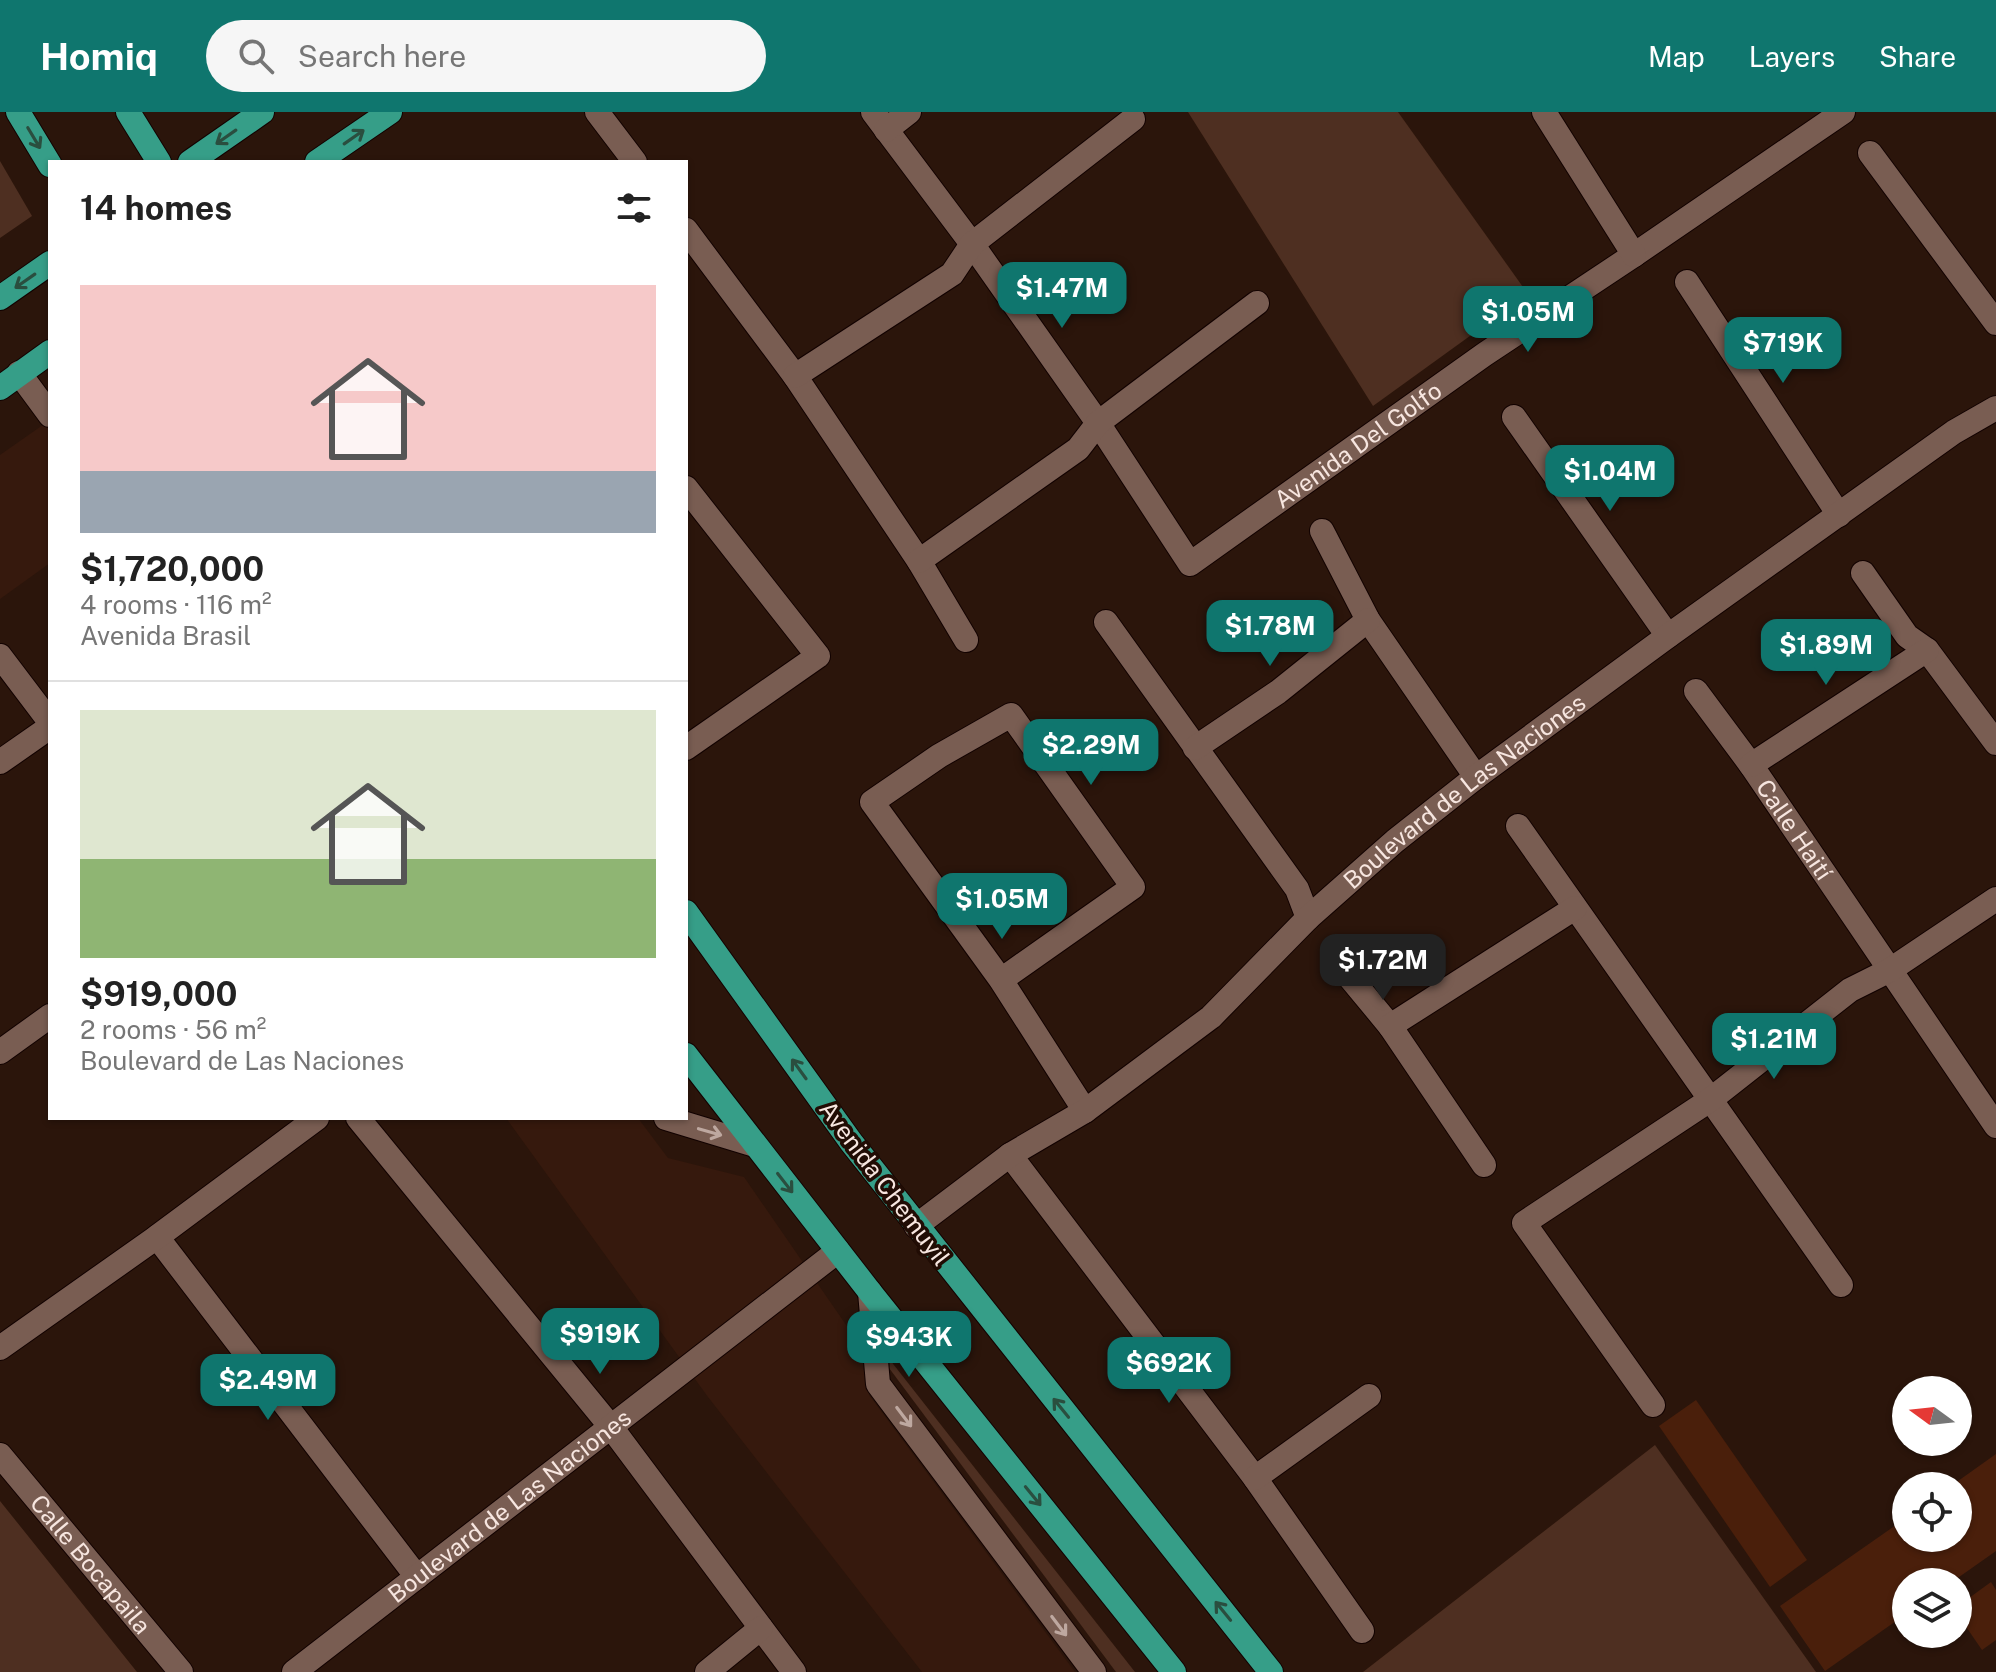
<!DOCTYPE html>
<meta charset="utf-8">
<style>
:root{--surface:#fff;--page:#f6f6f6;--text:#222;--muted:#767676;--line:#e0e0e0;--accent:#0f766e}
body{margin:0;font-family:"Public Sans",sans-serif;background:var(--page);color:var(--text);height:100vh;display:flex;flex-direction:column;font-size:30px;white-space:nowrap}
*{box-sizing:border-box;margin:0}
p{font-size:26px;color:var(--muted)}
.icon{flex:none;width:44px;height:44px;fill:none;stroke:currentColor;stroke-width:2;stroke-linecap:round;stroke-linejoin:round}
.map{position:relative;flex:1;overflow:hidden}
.sheet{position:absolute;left:48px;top:48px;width:640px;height:960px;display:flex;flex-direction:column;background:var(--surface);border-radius:0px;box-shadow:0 2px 6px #0004}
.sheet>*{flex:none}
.needle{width:52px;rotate:285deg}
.controls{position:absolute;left:1892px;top:1264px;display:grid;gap:16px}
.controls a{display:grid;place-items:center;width:80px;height:80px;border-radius:50%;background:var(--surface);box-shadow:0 2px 6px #0004;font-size:40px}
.price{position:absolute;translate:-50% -68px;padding:0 18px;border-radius:16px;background:var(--accent);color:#fff;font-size:26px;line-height:52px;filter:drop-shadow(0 2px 4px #0008)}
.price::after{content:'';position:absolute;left:50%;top:48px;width:24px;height:18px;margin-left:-12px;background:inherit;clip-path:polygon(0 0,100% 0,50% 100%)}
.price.on{background:#222;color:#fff}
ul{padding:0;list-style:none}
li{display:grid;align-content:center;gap:16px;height:424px;padding:0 32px}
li+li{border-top:2px solid var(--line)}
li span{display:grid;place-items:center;height:248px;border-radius:0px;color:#555}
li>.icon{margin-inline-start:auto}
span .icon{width:144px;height:144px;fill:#fffc;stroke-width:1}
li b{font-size:34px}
h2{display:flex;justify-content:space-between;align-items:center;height:96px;padding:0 32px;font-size:34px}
header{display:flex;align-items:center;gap:48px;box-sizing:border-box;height:112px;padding:0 40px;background:var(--accent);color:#fff}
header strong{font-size:38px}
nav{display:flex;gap:44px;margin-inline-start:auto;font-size:28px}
.search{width:560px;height:72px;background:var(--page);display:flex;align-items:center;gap:20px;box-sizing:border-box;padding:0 28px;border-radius:44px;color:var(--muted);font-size:30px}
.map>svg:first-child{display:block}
.built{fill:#36190d}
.green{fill:#4e2f21}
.building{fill:#4a1f0b}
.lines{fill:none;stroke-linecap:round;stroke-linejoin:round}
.minor-casing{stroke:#120200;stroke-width:26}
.major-casing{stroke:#120200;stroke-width:26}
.minor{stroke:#795d52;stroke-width:24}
.major{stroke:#369e88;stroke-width:24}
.oneway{stroke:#2a4e3f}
.oneway2{stroke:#bea8a0}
.labels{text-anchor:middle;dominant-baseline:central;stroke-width:7;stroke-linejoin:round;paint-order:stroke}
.street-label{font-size:24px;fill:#f7e6e0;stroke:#210c04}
</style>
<header>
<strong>Homiq</strong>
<div class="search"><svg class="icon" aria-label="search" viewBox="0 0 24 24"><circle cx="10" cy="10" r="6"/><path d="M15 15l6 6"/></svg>Search here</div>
<nav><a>Map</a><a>Layers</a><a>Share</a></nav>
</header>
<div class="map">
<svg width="1996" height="1560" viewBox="0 0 1996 1560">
<rect width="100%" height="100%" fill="#2b150b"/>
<g class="built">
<path d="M50 308V451L0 487V343Z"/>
<path d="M506 1006H638L668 1046 744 1065 862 1236 869 1283 1075 1560H922L708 1285Z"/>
</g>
<g class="green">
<path d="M1188 0H1398L1528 182 1373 294Z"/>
<path d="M0 49 32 104 0 126Z"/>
<path d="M890 1248 1135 1560H1116L889 1256Z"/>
<path d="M1655 1333 1816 1560H1363Z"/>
<path d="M0 1389 137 1560H0Z"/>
</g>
<g class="building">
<path d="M1696 1288 1807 1448 1770 1475 1659 1314Z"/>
<path d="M1996 1342V1439L1952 1470H1906V1502L1825 1559 1780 1494 1906 1406V1426H1958V1374H1951Z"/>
<path d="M1991 1470 1996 1478V1528L1982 1538 1958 1503V1494Z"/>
</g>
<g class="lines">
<g class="minor-casing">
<g id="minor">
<path d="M597 0 635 50"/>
<path id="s1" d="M873 0 972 132 1098 311 1190 452 1485 242 1634 143 1843 0"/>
<path d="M1544 0 1634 143"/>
<path d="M886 18 909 0"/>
<path d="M1870 41 1996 211"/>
<path d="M686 118 795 264 919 449 966 528"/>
<path d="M1687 170 1839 403"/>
<path d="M19 261 50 303"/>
<path d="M795 264 952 162 972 132 1133 7"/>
<path d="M1514 305 1668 524"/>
<path d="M686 376 818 544 686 636"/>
<path d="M1322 419 1368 508 1476 665"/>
<path d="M919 449 1078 337 1098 311 1257 191"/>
<path d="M1863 461 1907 524 1927 538 1996 631"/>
<path d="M1106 510 1297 777 1308 806"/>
<path d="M0 544 50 610"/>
<path id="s2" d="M1696 579 1751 653 1996 1014"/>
<path d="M1195 636 1278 580 1368 508"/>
<path d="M0 650 50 615"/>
<path d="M1751 653 1927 538"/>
<path d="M1518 714 1841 1173"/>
<path d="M1347 862 1390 914"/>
<path d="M1001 868 1133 775 1011 603 939 644 872 690 1001 868 1085 999"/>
<path d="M0 940 50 904"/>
<path d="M358 1006 611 1315 794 1560"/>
<path d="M666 1006 755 1033"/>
<path d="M1010 1043 1255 1366 1362 1519"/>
<path d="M1484 1053 1390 914 1575 796"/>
<path id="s3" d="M916 1114 1010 1043 1085 999 1211 905 1308 806 1395 729 1476 665 1668 524 1954 320 1996 296"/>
<path d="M157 1125 417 1465"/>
<path d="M870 1180 878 1272 1094 1560"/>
<path d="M0 1236 157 1125 317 1006"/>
<path d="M1653 1293 1524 1111 1710 988 1850 878 1890 858 1996 787"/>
<path id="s4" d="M0 1343 181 1560"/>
<path d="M1255 1366 1369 1284"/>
<path id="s5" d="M294 1560 838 1139"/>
<path d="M707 1560 761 1516"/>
</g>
</g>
<g class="major-casing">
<g id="major">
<path d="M18 0 50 53"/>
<path d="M128 0 159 50"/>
<path d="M190 50 262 0"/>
<path d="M317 50 390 0"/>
<path d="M0 186 50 151"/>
<path d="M0 276 50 240"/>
<path d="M686 800 851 1030 1271 1560"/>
<path d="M686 943 870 1180 1174 1560"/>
</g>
</g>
<use href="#minor" class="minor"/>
<use href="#major" class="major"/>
</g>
<defs><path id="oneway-shaft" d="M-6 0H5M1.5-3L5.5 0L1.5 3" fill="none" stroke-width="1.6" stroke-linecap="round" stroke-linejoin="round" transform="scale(2)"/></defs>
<g class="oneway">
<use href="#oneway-shaft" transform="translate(226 25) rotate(145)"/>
<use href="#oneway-shaft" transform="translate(354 25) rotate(-35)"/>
<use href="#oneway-shaft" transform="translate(34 26) rotate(59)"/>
<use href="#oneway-shaft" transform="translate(25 169) rotate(145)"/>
<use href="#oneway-shaft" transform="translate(799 957) rotate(-126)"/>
<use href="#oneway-shaft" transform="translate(785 1071) rotate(52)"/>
<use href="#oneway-shaft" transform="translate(1061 1296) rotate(-129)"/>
<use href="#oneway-shaft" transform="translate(1033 1384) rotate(51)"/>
<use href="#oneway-shaft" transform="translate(1223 1499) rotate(-129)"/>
</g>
<g class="oneway2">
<use href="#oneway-shaft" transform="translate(710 1020) rotate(16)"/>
<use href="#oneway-shaft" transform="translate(904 1305) rotate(53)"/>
<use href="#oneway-shaft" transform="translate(1059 1514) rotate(53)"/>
</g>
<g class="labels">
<g class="street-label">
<text stroke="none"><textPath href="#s1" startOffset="758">Avenida Del Golfo</textPath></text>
<text stroke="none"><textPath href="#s3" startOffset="702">Boulevard de Las Naciones</textPath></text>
<text stroke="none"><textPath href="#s2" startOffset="170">Calle Haití</textPath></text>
<text transform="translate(885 1071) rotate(53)">Avenida Chemuyil</text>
<text stroke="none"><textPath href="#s5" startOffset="272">Boulevard de Las Naciones</textPath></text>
<text stroke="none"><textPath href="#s4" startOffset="142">Calle Bocapaila</textPath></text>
</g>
</g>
</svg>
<div class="controls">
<a><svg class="needle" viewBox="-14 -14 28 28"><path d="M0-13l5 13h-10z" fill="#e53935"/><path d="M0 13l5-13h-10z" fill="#767676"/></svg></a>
<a><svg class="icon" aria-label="locate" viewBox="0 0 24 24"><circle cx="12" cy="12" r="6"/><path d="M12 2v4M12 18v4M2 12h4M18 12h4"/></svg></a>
<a><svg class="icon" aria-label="layers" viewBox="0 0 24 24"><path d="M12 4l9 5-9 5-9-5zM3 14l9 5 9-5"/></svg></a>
</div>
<b class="price" style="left:1062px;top:218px">$1.47M</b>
<b class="price" style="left:1528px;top:242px">$1.05M</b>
<b class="price" style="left:1783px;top:273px">$719K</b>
<b class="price" style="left:1610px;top:401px">$1.04M</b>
<b class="price" style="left:1270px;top:556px">$1.78M</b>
<b class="price" style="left:1826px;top:575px">$1.89M</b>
<b class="price" style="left:1091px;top:675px">$2.29M</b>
<b class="price" style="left:1002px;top:829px">$1.05M</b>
<b class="price on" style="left:1383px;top:890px">$1.72M</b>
<b class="price" style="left:1774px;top:969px">$1.21M</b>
<b class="price" style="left:600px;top:1264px">$919K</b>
<b class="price" style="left:909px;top:1267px">$943K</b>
<b class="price" style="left:1169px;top:1293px">$692K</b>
<b class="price" style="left:268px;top:1310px">$2.49M</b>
<section class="sheet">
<h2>14 homes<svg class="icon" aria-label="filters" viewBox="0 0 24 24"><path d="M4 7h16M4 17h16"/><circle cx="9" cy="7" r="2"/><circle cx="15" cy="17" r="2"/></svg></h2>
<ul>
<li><span style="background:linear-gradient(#f6c9c9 75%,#9aa5b1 0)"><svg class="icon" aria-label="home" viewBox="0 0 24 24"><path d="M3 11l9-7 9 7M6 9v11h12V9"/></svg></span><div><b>$1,720,000</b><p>4 rooms · 116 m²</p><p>Avenida Brasil</p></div></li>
<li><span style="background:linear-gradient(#dfe7d0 60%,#8fb573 0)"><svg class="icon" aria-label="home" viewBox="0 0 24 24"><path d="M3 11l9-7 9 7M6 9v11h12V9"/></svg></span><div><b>$919,000</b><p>2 rooms · 56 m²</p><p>Boulevard de Las Naciones</p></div></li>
</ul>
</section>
</div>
